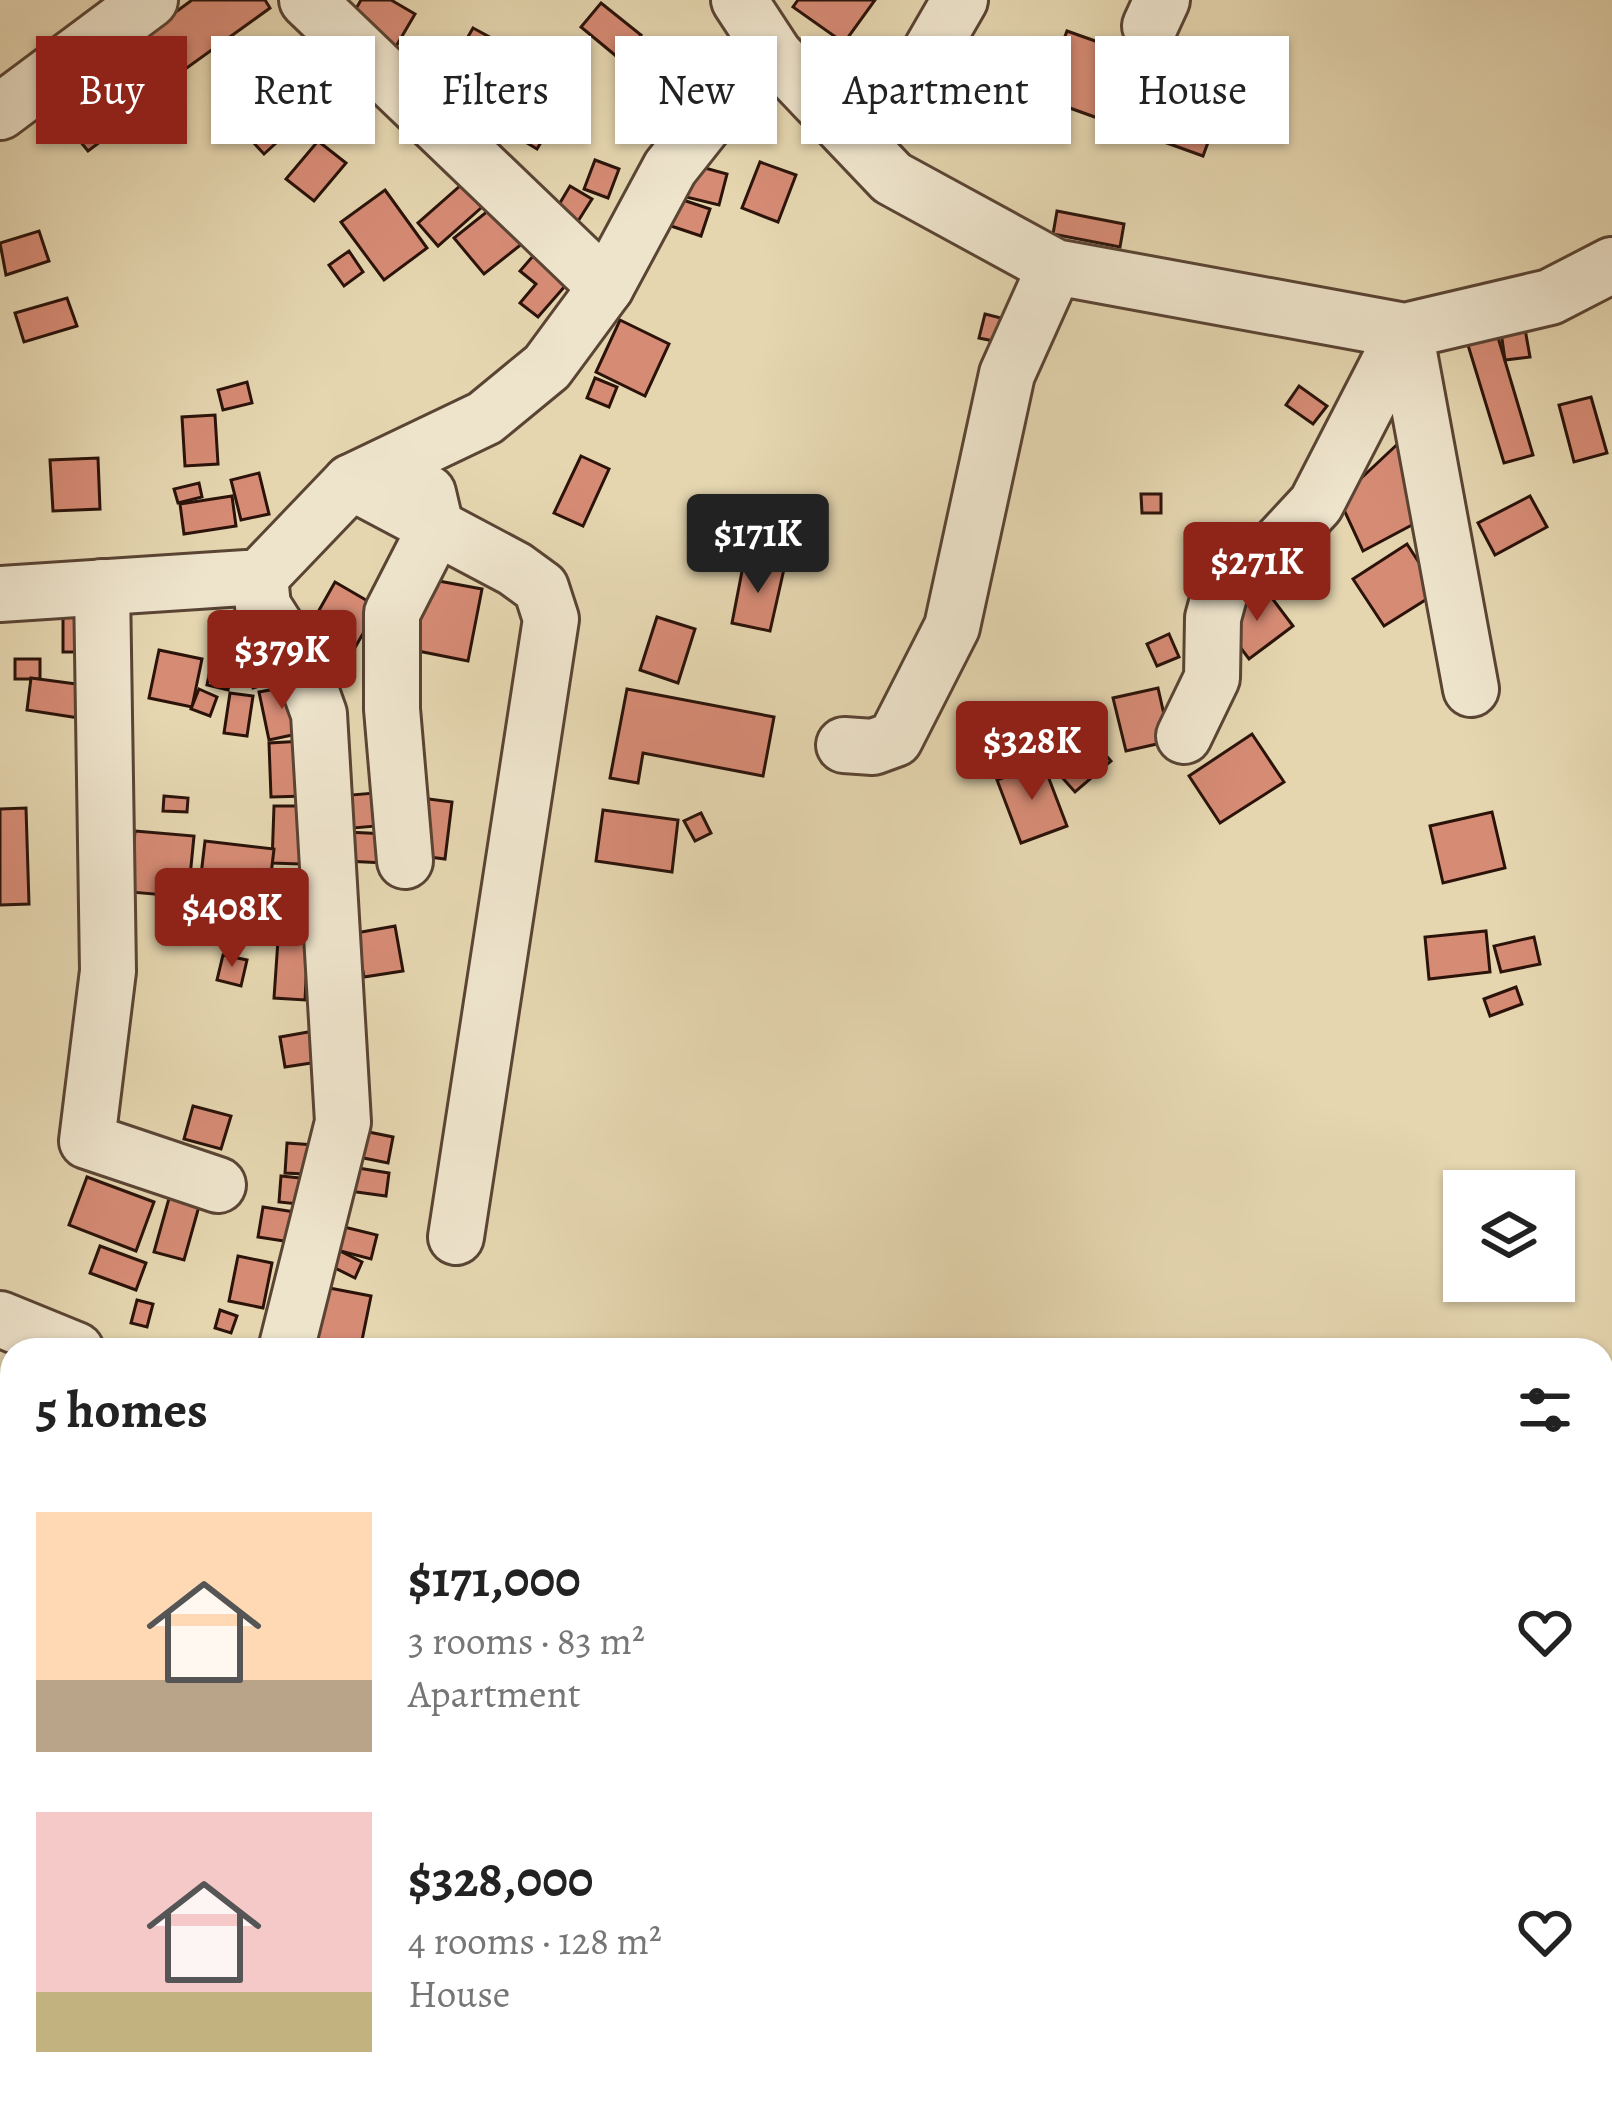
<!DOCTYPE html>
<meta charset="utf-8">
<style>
:root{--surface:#fff;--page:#f2f2f2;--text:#222;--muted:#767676;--accent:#8f2418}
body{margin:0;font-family:Alegreya,serif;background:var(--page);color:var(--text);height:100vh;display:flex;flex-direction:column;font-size:45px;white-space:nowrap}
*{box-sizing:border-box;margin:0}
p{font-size:39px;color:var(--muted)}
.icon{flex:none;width:66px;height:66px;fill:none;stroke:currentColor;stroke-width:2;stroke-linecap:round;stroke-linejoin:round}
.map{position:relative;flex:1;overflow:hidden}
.panel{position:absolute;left:0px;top:1338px;width:1614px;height:771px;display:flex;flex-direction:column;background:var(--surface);border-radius:36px 36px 0 0;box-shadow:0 3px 9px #0004}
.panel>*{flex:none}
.guide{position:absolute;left:36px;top:36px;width:1542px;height:108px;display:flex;gap:24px}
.fabs{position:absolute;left:1443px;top:1170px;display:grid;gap:24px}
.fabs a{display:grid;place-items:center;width:132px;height:132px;border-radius:0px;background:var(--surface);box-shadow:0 3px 9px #0004;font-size:60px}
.price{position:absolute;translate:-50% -102px;padding:0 27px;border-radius:12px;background:var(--accent);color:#fff;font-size:39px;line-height:78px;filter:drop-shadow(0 3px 6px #0008)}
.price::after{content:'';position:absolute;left:50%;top:72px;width:36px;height:27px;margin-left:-18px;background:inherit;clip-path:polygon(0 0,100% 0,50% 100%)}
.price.active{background:#222;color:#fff}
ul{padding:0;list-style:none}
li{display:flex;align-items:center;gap:36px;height:300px;padding:0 36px}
li span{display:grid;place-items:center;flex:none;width:336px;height:240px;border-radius:0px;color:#555}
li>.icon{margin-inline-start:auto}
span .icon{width:144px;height:144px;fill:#fffc;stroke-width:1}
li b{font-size:51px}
h2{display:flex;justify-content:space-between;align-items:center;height:144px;padding:0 36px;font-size:51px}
.tag{padding:0 42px;border-radius:0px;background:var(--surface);box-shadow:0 3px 9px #0004;font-size:42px;line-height:108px}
.tag.active{background:var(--accent);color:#fff}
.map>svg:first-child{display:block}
.building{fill:#d68b75;stroke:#2b130a;stroke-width:3}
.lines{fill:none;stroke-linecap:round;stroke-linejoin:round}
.minor-casing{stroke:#5a4434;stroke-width:60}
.path{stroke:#2b130a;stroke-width:6;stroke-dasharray:9 6;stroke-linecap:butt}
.minor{stroke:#eee4cc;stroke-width:54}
</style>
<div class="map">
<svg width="1612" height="2108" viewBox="0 0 1612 2108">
<rect width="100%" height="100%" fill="#e5d6b0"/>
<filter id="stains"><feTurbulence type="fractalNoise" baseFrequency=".00167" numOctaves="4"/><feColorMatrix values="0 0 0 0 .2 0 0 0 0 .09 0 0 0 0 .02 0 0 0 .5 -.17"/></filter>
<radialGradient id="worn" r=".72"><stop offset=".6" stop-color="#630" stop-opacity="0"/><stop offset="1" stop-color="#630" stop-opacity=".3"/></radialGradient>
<g class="building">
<path d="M192 0H265L270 8 177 75 147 33Z"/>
<path d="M361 0H391L415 14 391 55 345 28Z"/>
<path d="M798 0H875L844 43 793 7Z"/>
<path d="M601 3 641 35 621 60 581 27Z"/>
<path d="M473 28 499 42 477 80 504 95 483 132 416 95 446 40 461 49Z"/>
<path d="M1067 31 1228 88 1203 156 1042 98Z"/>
<path d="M504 48 521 61 500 88 483 75Z"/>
<path d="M73 74 116 130 88 151 44 97Z"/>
<path d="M524 91 559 112 537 149 502 128Z"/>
<path d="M248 94 286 134 264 154 227 114Z"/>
<path d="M318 141 346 163 314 201 286 179Z"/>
<path d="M595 160 619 169 608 198 584 189Z"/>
<path d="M760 162 796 175 778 222 742 208Z"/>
<path d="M694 165 727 174 719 205 686 197Z"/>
<path d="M469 178 490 200 438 246 418 223Z"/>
<path d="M570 186 592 199 575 226 554 213Z"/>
<path d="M385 190 427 248 384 280 341 222Z"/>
<path d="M671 196 710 209 701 236 662 223Z"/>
<path d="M494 206 523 243 484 274 454 238Z"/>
<path d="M1057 211 1124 224 1120 247 1053 234Z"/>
<path d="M39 231 49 261 6 275 0 243Z"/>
<path d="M540 248 573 277 538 317 520 303 536 284 520 271Z"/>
<path d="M349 251 363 272 344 286 329 265Z"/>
<path d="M67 298 77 326 24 342 15 313Z"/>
<path d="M985 314 1013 321 1008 344 979 338Z"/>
<path d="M620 320 669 344 645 396 596 372Z"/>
<path d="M1494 324 1533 455 1504 463 1464 332Z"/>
<path d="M1525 329 1530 357 1505 360 1501 332Z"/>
<path d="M595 378 617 387 609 407 587 398Z"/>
<path d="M247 382 252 403 223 410 218 390Z"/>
<path d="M1299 386 1327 406 1313 424 1286 405Z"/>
<path d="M1591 397 1607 453 1574 462 1559 405Z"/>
<path d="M215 415 218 464 185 466 182 417Z"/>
<path d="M1404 438 1425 518 1363 551 1339 499Z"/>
<path d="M581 456 609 469 583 526 554 513Z"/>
<path d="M98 458 100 509 53 511 50 460Z"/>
<path d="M259 473 269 514 241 520 231 480Z"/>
<path d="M199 483 202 497 178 503 174 489Z"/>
<path d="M1141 494H1161V513H1142Z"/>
<path d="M232 496 236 526 184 534 180 504Z"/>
<path d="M1530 496 1547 527 1495 555 1478 523Z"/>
<path d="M1407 544 1438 592 1384 626 1353 579Z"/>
<path d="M744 561 784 569 770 631 732 623Z"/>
<path d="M417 577 482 589 468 661 403 648Z"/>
<path d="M335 582 378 607 352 653 309 628Z"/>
<path d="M1265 589 1293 626 1249 659 1222 623Z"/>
<rect x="63" y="604" width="26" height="48"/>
<path d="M657 617 695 629 678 683 640 670Z"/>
<path d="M1169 634 1179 657 1157 666 1147 644Z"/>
<path d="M159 650 202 659 192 707 149 698Z"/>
<path d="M214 651 236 655 228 690 207 685Z"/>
<rect x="15" y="659" width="25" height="20"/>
<path d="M278 662 283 679 253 688 248 671Z"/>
<path d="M31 678 84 685 79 718 27 710Z"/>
<path d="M296 685 306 732 269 740 259 692Z"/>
<path d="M1158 688 1170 741 1126 751 1113 698Z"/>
<path d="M199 689 217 697 210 716 191 709Z"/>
<path d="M627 689 774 717 763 776 643 753 638 783 610 778Z"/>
<path d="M230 693 253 696 247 736 224 733Z"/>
<path d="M1072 717 1111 761 1075 792 1036 748Z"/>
<path d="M1252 734 1284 782 1220 823 1189 776Z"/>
<path d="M304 741 306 796 271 797 269 743Z"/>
<path d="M1043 763 1067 826 1021 843 997 780Z"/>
<path d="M386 792 388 825 342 829 339 796Z"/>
<path d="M164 796 188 798 187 812 163 811Z"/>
<path d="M421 798 452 802 445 859 413 855Z"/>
<path d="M274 806H301L300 864 272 863Z"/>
<path d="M26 808 29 904 0 905V809Z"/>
<path d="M603 810 678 820 672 872 596 861Z"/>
<path d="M1492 812 1505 868 1443 883 1430 826Z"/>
<path d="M701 813 711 833 695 841 684 821Z"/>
<path d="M135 831 194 836 188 897 130 892Z"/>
<path d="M346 832 387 834 385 863 345 861Z"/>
<path d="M205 841 274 849 268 900 199 892Z"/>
<path d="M395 926 403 971 364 977 356 933Z"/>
<path d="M1486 931 1490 972 1429 979 1425 937Z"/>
<path d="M1534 937 1540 964 1501 972 1494 946Z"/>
<path d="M278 940 308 941 305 1000 274 998Z"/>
<path d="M223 955 247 960 241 986 217 980Z"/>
<path d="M1516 987 1522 1004 1490 1016 1484 999Z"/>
<path d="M325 1029 331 1060 285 1067 280 1037Z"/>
<path d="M193 1106 231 1116 221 1149 184 1139Z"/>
<path d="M354 1129 393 1137 388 1163 349 1155Z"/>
<path d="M287 1143 328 1146 325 1175 285 1173Z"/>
<path d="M352 1167 389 1173 386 1196 349 1191Z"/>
<path d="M281 1176 320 1180 318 1206 279 1202Z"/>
<path d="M87 1177 154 1202 136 1251 69 1225Z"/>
<path d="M173 1184 203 1192 184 1260 154 1252Z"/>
<path d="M263 1207 301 1213 297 1243 258 1237Z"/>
<path d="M336 1225 377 1235 371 1259 329 1248Z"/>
<path d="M100 1246 146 1263 136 1290 90 1273Z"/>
<path d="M338 1250 362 1262 355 1278 331 1266Z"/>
<path d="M238 1256 272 1263 263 1308 229 1301Z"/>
<path d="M319 1286 371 1296 360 1350 308 1341Z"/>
<path d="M137 1300 153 1304 147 1327 131 1323Z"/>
<path d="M220 1310 237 1316 231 1333 215 1328Z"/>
<path d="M12 1466V1515L0 1511Z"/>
<path d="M0 1514 12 1518V1550L0 1546Z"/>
<path d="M12 1615V1667L0 1661V1637Z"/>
</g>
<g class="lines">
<g class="minor-casing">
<g id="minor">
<path d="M307 0 606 287"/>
<path d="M739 0 775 55 892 178 1055 267 1405 331 1550 297 1612 265"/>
<path d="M1150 26 1162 0"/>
<path d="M916 76 960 0"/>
<path d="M0 112 150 0"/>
<path d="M351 482 515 569 541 588 551 619 456 1237"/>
<path d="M260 577 263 606 303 669 319 714 343 1122 286 1350"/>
<path d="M102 587 108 971 87 1141 218 1185"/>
<path d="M0 594 260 577 351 482 485 418 547 367 606 287 670 168 704 125 775 55"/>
<path d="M1184 736 1212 678 1213 618 1222 585 1265 559 1316 504 1405 331 1471 689"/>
<path d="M844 745 873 747 895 739 952 627 1007 374 1055 267"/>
<path d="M405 861 392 709V613L436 527 428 493"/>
<path d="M0 1319 76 1350"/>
</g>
</g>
<g class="path">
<path d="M1602 1715 1612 1718"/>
<path d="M0 1886 12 1890"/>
<path d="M839 2097 857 2108"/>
<path d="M1116 2108 1162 2097"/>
</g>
<use href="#minor" class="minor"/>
</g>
<rect width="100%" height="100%" filter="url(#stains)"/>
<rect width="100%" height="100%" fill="url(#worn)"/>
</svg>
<div class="fabs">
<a><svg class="icon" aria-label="layers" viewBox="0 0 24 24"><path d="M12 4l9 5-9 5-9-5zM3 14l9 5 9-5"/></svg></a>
</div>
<b class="price active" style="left:758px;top:596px">$171K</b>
<b class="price" style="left:1257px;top:624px">$271K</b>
<b class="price" style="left:282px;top:712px">$379K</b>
<b class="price" style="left:1032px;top:803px">$328K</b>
<b class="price" style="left:232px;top:970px">$408K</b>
<div class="guide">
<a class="tag active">Buy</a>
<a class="tag">Rent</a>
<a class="tag">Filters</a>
<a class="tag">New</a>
<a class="tag">Apartment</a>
<a class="tag">House</a>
</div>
<section class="panel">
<h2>5 homes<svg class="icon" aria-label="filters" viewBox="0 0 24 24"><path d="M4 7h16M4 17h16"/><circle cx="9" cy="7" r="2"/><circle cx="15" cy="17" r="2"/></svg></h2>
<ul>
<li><span style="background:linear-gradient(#ffd9b3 70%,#b9a48a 0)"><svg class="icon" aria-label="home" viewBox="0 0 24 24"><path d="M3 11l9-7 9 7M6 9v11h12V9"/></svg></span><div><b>$171,000</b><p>3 rooms · 83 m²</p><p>Apartment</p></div><svg class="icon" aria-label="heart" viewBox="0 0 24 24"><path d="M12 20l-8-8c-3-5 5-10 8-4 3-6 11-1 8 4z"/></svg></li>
<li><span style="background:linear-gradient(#f6c9c9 75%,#c2b280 0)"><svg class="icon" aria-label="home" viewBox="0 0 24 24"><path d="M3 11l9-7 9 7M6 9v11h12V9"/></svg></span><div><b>$328,000</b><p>4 rooms · 128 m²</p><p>House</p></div><svg class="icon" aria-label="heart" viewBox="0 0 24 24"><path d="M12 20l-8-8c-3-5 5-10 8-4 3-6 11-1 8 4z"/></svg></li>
</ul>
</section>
</div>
